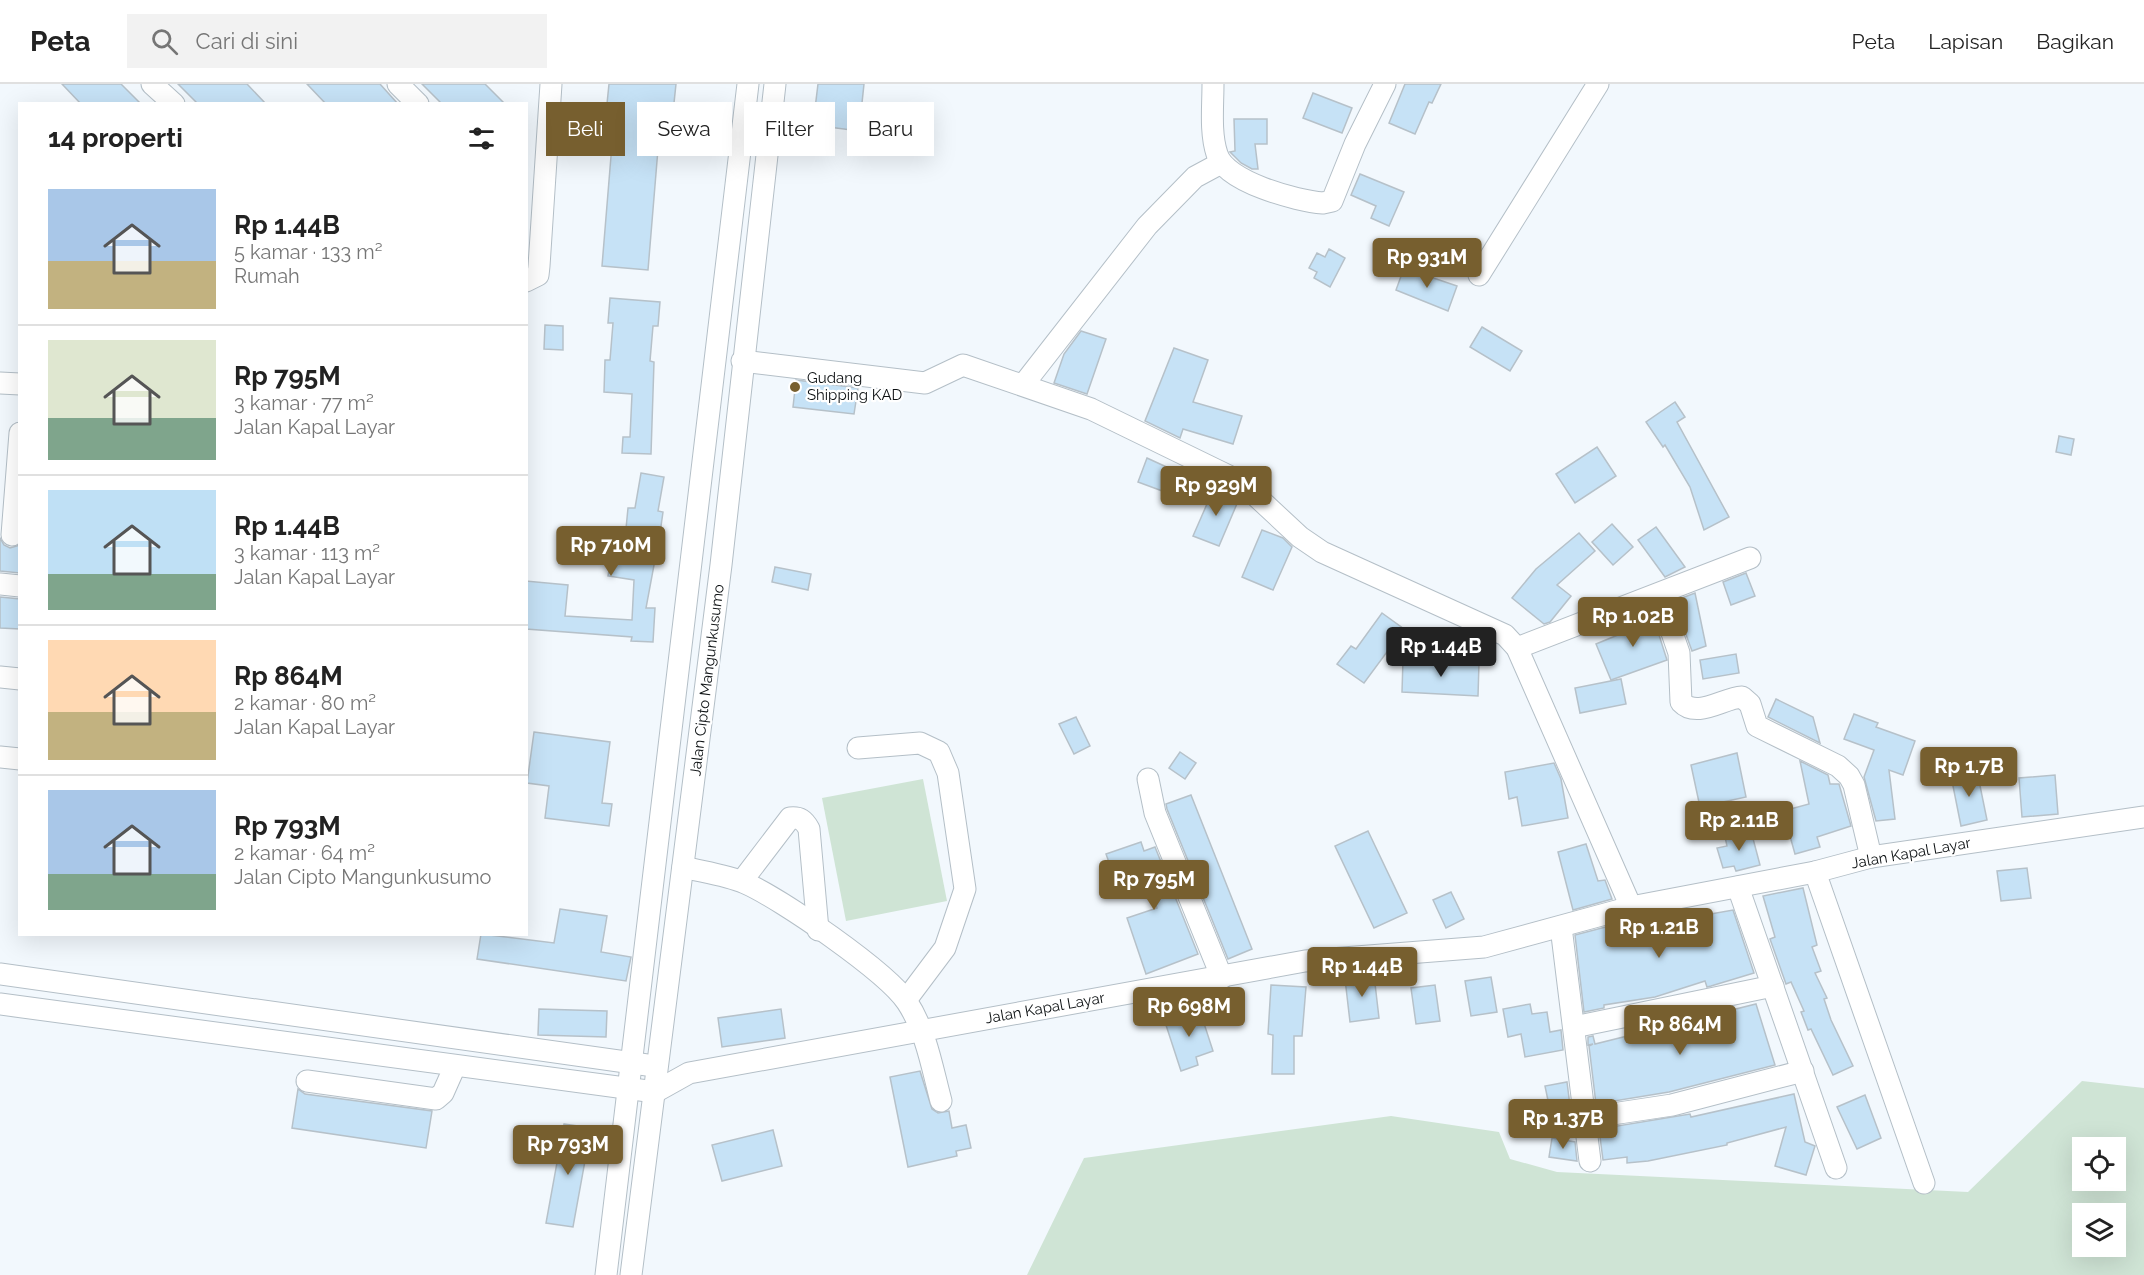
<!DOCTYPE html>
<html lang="id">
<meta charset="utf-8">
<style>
:root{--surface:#fff;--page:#f2f2f2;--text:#222;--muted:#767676;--line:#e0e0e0;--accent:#775f2f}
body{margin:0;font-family:Raleway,sans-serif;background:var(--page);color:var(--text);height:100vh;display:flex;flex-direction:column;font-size:22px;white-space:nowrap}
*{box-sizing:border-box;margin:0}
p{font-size:20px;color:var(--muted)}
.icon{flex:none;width:33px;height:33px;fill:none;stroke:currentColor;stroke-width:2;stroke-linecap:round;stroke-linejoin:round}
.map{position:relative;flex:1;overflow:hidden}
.side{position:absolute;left:18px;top:18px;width:510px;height:834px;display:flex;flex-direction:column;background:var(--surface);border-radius:0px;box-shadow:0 6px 24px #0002}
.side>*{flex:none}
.top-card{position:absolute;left:546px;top:18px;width:570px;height:54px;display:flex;gap:12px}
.buttons{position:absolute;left:2072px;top:1053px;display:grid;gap:12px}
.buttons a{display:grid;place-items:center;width:54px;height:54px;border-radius:0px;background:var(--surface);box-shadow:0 6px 24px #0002;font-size:30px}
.price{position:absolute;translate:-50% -51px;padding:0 14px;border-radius:6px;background:var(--accent);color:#fff;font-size:20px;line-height:39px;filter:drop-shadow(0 2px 3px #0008)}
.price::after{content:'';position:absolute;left:50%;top:36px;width:18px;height:14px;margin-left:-9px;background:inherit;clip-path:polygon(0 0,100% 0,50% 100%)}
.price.current{background:#222;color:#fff}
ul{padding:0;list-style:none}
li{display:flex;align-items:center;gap:18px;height:150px;padding:0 30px}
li+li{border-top:2px solid var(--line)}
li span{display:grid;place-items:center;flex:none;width:168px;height:120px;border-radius:0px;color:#555}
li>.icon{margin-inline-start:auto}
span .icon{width:72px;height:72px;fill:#fffc;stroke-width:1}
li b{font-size:26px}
h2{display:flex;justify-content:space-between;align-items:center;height:72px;padding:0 30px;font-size:26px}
.tag{padding:0 21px;border-radius:0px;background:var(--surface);box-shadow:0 6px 24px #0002;font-size:21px;line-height:54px}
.tag.current{background:var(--accent);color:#fff}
header{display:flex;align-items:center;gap:36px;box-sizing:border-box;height:84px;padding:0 30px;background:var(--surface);border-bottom:2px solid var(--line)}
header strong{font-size:28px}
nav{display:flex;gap:33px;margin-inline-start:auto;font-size:21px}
.search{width:420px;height:54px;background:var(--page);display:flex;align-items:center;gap:15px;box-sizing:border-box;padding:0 21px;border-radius:0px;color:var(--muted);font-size:22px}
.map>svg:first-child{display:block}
.green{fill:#cfe4d5;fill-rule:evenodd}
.building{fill:#c6e2f6;stroke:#b6c1c9;stroke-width:1.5}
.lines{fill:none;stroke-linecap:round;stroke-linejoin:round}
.minor-casing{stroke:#b4bfc7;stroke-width:23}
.minor{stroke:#fff;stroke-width:21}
.poi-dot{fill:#775f2f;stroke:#fff;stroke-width:2}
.labels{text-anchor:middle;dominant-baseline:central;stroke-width:4.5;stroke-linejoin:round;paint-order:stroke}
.poi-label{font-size:15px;fill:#0c1012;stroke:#fff;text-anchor:start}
.street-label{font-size:15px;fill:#0c1012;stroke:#fff}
</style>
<header>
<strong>Peta</strong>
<div class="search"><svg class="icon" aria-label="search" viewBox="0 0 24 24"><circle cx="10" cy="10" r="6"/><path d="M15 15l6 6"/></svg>Cari di sini</div>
<nav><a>Peta</a><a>Lapisan</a><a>Bagikan</a></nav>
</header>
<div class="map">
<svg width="2144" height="1191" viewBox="0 0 2144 1191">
<rect width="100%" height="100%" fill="#f2f8fd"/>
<g class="green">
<path d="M923 695 947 817 846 837 822 714Z"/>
<path d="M2082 997 2144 1004V1191H1027L1084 1074 1391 1032 1499 1048 1510 1075 1557 1088 1968 1108ZM2082 1064H2115V1096H2082ZM2082 1130H2115V1162H2082Z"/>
</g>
<g class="building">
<path d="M62 0H121L141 20H81Z"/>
<path d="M178 0H247L266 20H198Z"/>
<path d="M307 0H380L398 20H326Z"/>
<path d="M422 0H485L505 20H442Z"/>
<path d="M609 0H676L669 66 658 65 648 186 602 182 612 60 603 59Z"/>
<path d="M818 0H864L859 47 813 41Z"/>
<path d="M1405 0H1441L1432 19 1429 18 1415 50 1389 39Z"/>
<path d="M1313 9 1352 24 1342 49 1303 34Z"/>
<path d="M789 34 809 38 807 54 786 50Z"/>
<path d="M1234 35H1267V60H1255L1258 85H1252L1241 79 1230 68 1235 67Z"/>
<path d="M1360 90 1404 108 1389 142 1371 134 1376 122 1351 111Z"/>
<path d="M1329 165 1345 174 1330 203 1314 194 1317 188 1309 184 1317 169 1325 173Z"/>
<path d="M1404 184 1457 202 1448 227 1396 206Z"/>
<path d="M610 214 660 218 658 242H653L650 277 654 278 651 370 622 369 623 353H630L632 310 604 308 605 276H610L613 239H608Z"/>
<path d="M545 241 563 242V266L544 265Z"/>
<path d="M1482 243 1522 267 1510 287 1470 263Z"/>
<path d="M1081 247 1106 255 1087 310 1054 299 1064 270Z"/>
<path d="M1174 264 1208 276 1193 318 1242 332 1233 360 1183 345 1180 354 1145 337Z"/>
<path d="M796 296 858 304 854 330 793 323Z"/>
<path d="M1675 318 1685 333 1677 338 1729 433 1704 446 1690 403 1665 361 1663 363 1646 338Z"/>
<path d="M2059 352 2074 355 2071 371 2056 368Z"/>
<path d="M1597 363 1616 392 1575 419 1556 390Z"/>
<path d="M1147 374 1173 386 1165 408 1138 398Z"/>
<path d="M641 389 664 393 658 427 663 428 660 449 646 524H655L653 558 631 557 632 553 526 545V497L568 501 565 532 632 536 634 496 608 492 615 453 625 455 628 424H635Z"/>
<path d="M1214 404 1239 415 1219 462 1193 452Z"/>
<path d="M1612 440 1633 463 1613 481 1592 458Z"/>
<path d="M1656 443 1685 483 1665 493 1638 456Z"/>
<path d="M1262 446 1283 454 1292 463 1273 506 1242 493Z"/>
<path d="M1579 449 1595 467 1557 501 1571 512 1550 538 1544 540 1512 514 1536 485Z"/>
<path d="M0 454 4 461 10 464 20 461V489L0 487Z"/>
<path d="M775 483 811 490 808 506 772 498Z"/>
<path d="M1746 489 1755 512 1731 521 1723 498Z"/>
<path d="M1695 509 1706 562 1692 567 1674 517Z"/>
<path d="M0 513 20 515V545L0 544Z"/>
<path d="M1651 526 1667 576 1611 596 1596 560 1630 546 1626 536Z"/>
<path d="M1382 529 1404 545 1364 599 1337 580 1351 562 1356 565Z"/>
<path d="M1736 570 1739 589 1703 595 1700 576Z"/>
<path d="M1403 575 1479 579 1478 612 1402 608Z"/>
<path d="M1621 595 1626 620 1580 629 1575 604Z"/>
<path d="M1776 615 1813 633 1820 659 1768 633Z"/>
<path d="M1854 630 1878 639 1876 643 1915 657 1903 691 1889 686 1895 735 1876 737 1864 693 1874 666 1844 655Z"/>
<path d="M1076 633 1090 662 1074 670 1059 640Z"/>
<path d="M534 648 610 658 602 719 612 720 609 742 545 734 549 702 527 699Z"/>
<path d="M1180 668 1196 679 1185 695 1169 684Z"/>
<path d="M1737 669 1746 713 1700 723 1691 681Z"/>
<path d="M1800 677 1828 691 1830 700H1839L1851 742 1817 753 1820 763 1795 770 1783 727 1809 720Z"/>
<path d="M1554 679 1561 695 1568 734 1522 742 1517 713 1509 715 1505 688Z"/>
<path d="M1977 687 1987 736 1961 742 1951 692Z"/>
<path d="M2055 691 2058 730 2022 733 2019 694Z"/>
<path d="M1191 711 1252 865 1228 875 1167 725 1166 720Z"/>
<path d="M1368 747 1407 829 1374 844 1335 762Z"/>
<path d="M1751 747 1760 781 1736 787 1734 782 1723 784 1717 764 1727 762 1725 753Z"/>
<path d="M1141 758 1144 767 1155 763 1198 870 1146 890 1127 834 1157 824 1145 788 1116 798 1106 770Z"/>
<path d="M1586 760 1598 797 1605 796 1612 815 1573 826 1558 768Z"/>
<path d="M2027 784 2031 814 2001 817 1997 787Z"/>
<path d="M1803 804 1817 861 1812 863 1821 887 1815 889 1827 914 1824 915 1831 936 1853 982 1833 991 1811 945 1808 946 1801 928 1804 927 1791 898 1786 900 1770 855 1775 853 1763 812Z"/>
<path d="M1451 808 1464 835 1446 844 1433 816Z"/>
<path d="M560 825 607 832 601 868 631 873 626 897 477 875 481 850 554 859Z"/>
<path d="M1733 826 1754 889 1711 902 1707 903 1705 897 1655 913 1604 921V924L1584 928 1575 851 1617 840 1635 838 1637 851 1705 831Z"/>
<path d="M1374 891 1379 934 1350 938 1345 895Z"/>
<path d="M1491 893 1497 928 1471 932 1465 897Z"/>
<path d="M1271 901 1306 903 1302 952H1294V990H1272L1273 951 1268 950Z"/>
<path d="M1435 901 1440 937 1416 940 1411 904Z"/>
<path d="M1530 920 1532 930 1547 928 1550 948 1561 946 1563 966 1525 973 1521 950 1508 953 1503 925Z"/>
<path d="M1756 920 1775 981 1669 1008 1596 1020 1589 962 1593 960 1588 961V953L1593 952 1595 960Z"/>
<path d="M1199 924 1213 967 1196 973 1198 981 1181 987 1164 935Z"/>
<path d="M539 925 607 927 606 953 538 951Z"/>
<path d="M781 925 785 954 722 963 718 934Z"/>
<path d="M920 987 932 1025 938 1029 949 1027 952 1044 966 1041 971 1064 956 1067 957 1072 908 1083 890 993Z"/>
<path d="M1567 998 1570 1022 1550 1026 1545 1002Z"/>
<path d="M298 1005 305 1010 432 1027 426 1064 292 1044Z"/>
<path d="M1794 1010 1805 1058 1815 1062 1806 1091 1775 1082 1786 1043 1727 1059V1061L1648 1077 1627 1079V1073L1603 1076 1599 1045 1690 1030 1691 1033Z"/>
<path d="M1865 1011 1881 1054 1857 1065 1837 1023Z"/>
<path d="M564 1040 591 1044 573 1143 546 1139Z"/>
<path d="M773 1046 782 1082 722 1097 712 1061Z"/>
<path d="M1552 1054 1575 1058 1577 1077 1549 1073Z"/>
</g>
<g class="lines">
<g class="minor-casing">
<g id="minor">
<path d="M152 0 174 20"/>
<path d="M398 0 418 20"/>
<path d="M1213 0C1213 22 1210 49 1217 70 1225 98 1297 117 1323 119L1332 117 1355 60 1385 0"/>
<path d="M1479 191 1598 0"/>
<path d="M526 197 538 191 539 182 551 0"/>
<path d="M742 277 925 299 963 281 1091 325 1241 398 1300 453 1322 468 1505 551 1517 564 1631 823"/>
<path d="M0 299 20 300"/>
<path d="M1023 301 1147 142 1195 93 1221 79"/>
<path d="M12 451 20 349"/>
<path d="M0 500 20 502"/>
<path d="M1659 511 1679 569 1681 618C1697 635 1723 614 1742 613L1750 620 1757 642 1838 682 1849 692 1854 701 1871 773"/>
<path d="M1517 564 1750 474"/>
<path d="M0 593 20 595"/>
<path d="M858 664 920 659 939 668 948 689 965 805 945 864 906 916"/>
<path d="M0 673 20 675"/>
<path d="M1148 695 1155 729 1222 894"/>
<path d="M683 783C703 788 726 791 745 799 780 814 887 888 907 918 926 947 932 983 941 1017"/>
<path d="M1815 788 1924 1099"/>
<path d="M742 797 790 734C800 733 804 736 809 745L818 846"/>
<path d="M1738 803 1836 1084"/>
<path d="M1561 843 1590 1077"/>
<path d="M0 890 647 981"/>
<path d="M0 920 655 1008 689 989 1305 877 1484 863 1631 823 1815 788 1871 773 2144 733"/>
<path d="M1574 943 1773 902"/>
<path d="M307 997 436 1015 443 1009 455 982"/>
<path d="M1586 1034 1672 1021 1803 987"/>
<path d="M606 1191 748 0"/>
<path d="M631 1191 721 481 775 0"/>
</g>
</g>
<use href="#minor" class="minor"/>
</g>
<circle class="poi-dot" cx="795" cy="303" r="6"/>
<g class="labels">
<g class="poi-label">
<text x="807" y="294">Gudang<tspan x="807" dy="17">Shipping KAD</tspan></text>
</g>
<g class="street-label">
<text transform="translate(707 596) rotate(-83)">Jalan Cipto Mangunkusumo</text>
<text transform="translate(1911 769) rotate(-10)">Jalan Kapal Layar</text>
<text transform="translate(1045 924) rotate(-10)">Jalan Kapal Layar</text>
</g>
</g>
</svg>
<div class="buttons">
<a><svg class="icon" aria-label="locate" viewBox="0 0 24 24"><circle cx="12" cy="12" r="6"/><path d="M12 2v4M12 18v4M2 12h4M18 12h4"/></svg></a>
<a><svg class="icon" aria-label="layers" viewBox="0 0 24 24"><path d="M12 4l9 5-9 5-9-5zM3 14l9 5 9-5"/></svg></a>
</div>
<b class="price" style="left:1427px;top:205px">Rp 931M</b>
<b class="price" style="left:1216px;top:433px">Rp 929M</b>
<b class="price" style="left:611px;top:493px">Rp 710M</b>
<b class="price" style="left:1633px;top:564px">Rp 1.02B</b>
<b class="price current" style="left:1441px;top:594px">Rp 1.44B</b>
<b class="price" style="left:1969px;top:714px">Rp 1.7B</b>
<b class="price" style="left:1739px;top:768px">Rp 2.11B</b>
<b class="price" style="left:1154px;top:827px">Rp 795M</b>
<b class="price" style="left:1659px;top:875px">Rp 1.21B</b>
<b class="price" style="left:1362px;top:914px">Rp 1.44B</b>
<b class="price" style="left:1189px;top:954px">Rp 698M</b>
<b class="price" style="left:1680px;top:972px">Rp 864M</b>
<b class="price" style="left:1563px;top:1066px">Rp 1.37B</b>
<b class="price" style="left:568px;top:1092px">Rp 793M</b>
<div class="top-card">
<a class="tag current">Beli</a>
<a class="tag">Sewa</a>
<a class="tag">Filter</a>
<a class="tag">Baru</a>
</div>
<section class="side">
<h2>14 properti<svg class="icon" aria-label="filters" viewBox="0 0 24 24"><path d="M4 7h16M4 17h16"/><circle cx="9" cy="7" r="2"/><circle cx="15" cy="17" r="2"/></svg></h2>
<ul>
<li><span style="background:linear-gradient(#a9c7e8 60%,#c2b280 0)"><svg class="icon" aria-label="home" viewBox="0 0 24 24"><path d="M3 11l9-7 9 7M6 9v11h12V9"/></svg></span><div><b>Rp 1.44B</b><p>5 kamar · 133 m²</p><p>Rumah</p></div></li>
<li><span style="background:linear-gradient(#dfe7d0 65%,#7fa58c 0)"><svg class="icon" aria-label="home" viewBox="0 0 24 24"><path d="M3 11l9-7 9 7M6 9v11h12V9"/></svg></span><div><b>Rp 795M</b><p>3 kamar · 77 m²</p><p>Jalan Kapal Layar</p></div></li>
<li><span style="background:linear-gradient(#bfe0f5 70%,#7fa58c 0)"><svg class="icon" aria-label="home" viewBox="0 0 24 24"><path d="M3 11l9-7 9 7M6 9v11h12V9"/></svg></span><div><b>Rp 1.44B</b><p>3 kamar · 113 m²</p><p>Jalan Kapal Layar</p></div></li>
<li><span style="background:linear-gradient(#ffd9b3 60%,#c2b280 0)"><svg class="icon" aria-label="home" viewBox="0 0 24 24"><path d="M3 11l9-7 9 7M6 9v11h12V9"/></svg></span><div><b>Rp 864M</b><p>2 kamar · 80 m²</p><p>Jalan Kapal Layar</p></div></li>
<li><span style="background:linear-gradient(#a9c7e8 70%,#7fa58c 0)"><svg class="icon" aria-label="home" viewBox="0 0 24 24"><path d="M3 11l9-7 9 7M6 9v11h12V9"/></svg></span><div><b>Rp 793M</b><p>2 kamar · 64 m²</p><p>Jalan Cipto Mangunkusumo</p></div></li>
</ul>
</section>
</div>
